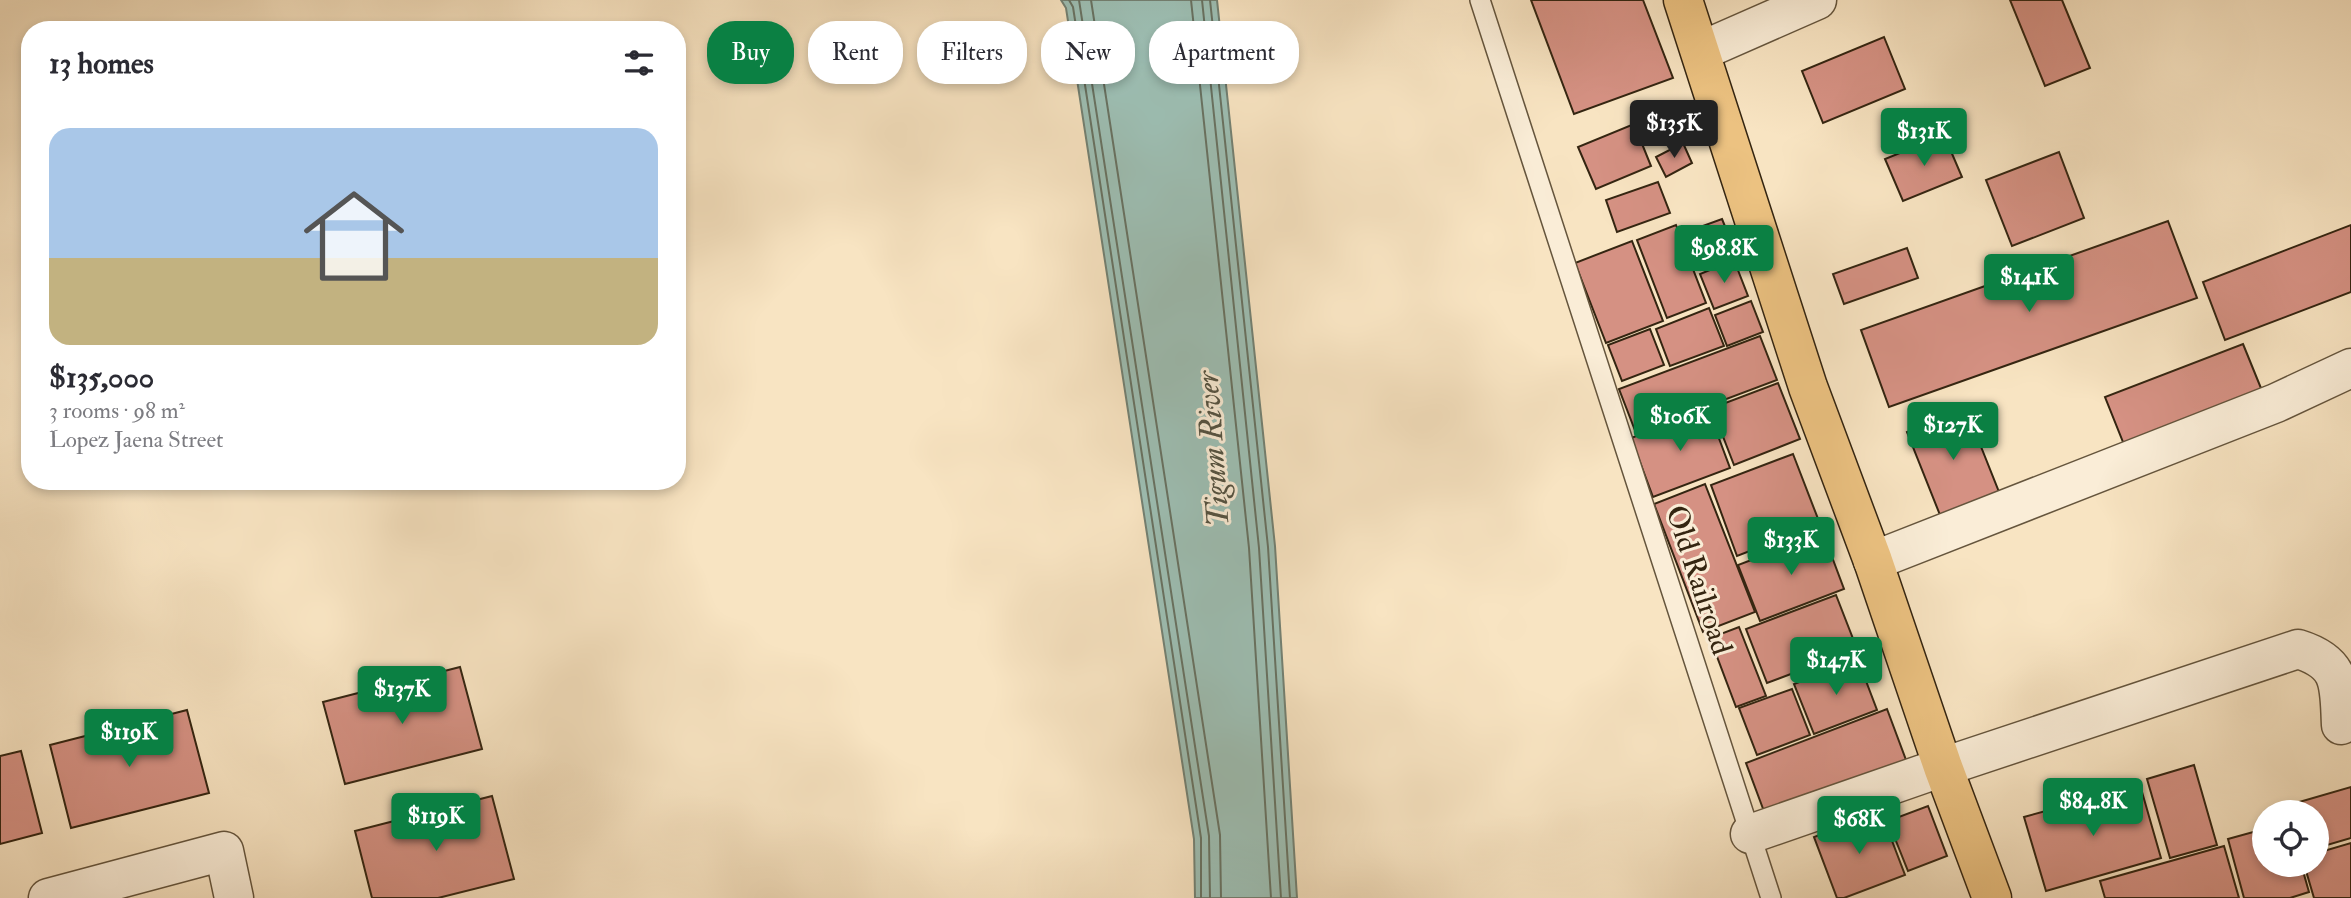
<!DOCTYPE html>
<meta charset="utf-8">
<style>
:root{--surface:#fff;--page:#f7f7f7;--text:#2b2b33;--muted:#7c7c81;--accent:#0b8043}
body{margin:0;font-family:"IM FELL Double Pica",serif;background:var(--page);color:var(--text);height:100vh;display:flex;flex-direction:column;font-size:26px;white-space:nowrap}
*{box-sizing:border-box;margin:0}
p{font-size:23px;color:var(--muted)}
.icon{flex:none;width:38px;height:38px;fill:none;stroke:currentColor;stroke-width:2;stroke-linecap:round;stroke-linejoin:round}
.map{position:relative;flex:1;overflow:hidden}
.drawer{position:absolute;left:21px;top:21px;width:665px;height:469px;display:flex;flex-direction:column;background:var(--surface);border-radius:28px;box-shadow:0 4px 10px #0003}
.drawer>*{flex:none}
.top-card{position:absolute;left:707px;top:21px;width:665px;height:63px;display:flex;gap:14px}
.buttons{position:absolute;left:2252px;top:800px;display:grid;gap:14px}
.buttons a{display:grid;place-items:center;width:77px;height:77px;border-radius:50%;background:var(--surface);box-shadow:0 4px 10px #0003;font-size:35px}
.price{position:absolute;translate:-50% -60px;padding:0 16px;border-radius:7px;background:var(--accent);color:#fff;font-size:23px;line-height:46px;filter:drop-shadow(0 2px 4px #0008)}
.price::after{content:'';position:absolute;left:50%;top:42px;width:21px;height:16px;margin-left:-10px;background:inherit;clip-path:polygon(0 0,100% 0,50% 100%)}
.price.selected{background:#222;color:#fff}
ul{padding:0;list-style:none}
li{display:grid;align-content:center;gap:14px;height:371px;padding:0 28px}
li span{display:grid;place-items:center;height:217px;border-radius:21px;color:#555}
li>.icon{margin-inline-start:auto}
span .icon{width:126px;height:126px;fill:#fffc;stroke-width:1}
li b{font-size:30px}
h2{display:flex;justify-content:space-between;align-items:center;height:84px;padding:0 28px;font-size:30px}
.pill{padding:0 24px;border-radius:28px;background:var(--surface);box-shadow:0 4px 10px #0003;font-size:24px;line-height:63px}
.pill.selected{background:var(--accent);color:#fff}
.map>svg:first-child{display:block}
.water{fill:#9dbfb4;stroke:#738173;stroke-width:2}
.lines{fill:none;stroke-linecap:round;stroke-linejoin:round}
.shore{stroke:#687262;stroke-width:2}
.building{fill:#d59183;stroke:#342511;stroke-width:2}
.lane-casing{stroke:#65553d;stroke-width:22}
.street-casing{stroke:#65553d;stroke-width:41}
.primary-casing{stroke:#342511;stroke-width:41}
.lane{stroke:#faedd7;stroke-width:19}
.street{stroke:#faedd7;stroke-width:38}
.primary{stroke:#ecc281;stroke-width:38}
.labels{text-anchor:middle;dominant-baseline:central;stroke-width:6;stroke-linejoin:round;paint-order:stroke}
.street-label{font-size:30px;fill:#342511;stroke:#faedd7}
.water-label{font-size:32px;font-style:italic;fill:#545342;stroke:#faedd7}
</style>
<div class="map">
<svg width="2351" height="898" viewBox="0 0 2351 898">
<rect width="100%" height="100%" fill="#f8e4c2"/>
<filter id="stains"><feTurbulence type="fractalNoise" baseFrequency=".00286" numOctaves="4"/><feColorMatrix values="0 0 0 0 .2 0 0 0 0 .09 0 0 0 0 .02 0 0 0 .5 -.17"/></filter>
<radialGradient id="worn" r=".72"><stop offset=".6" stop-color="#630" stop-opacity="0"/><stop offset="1" stop-color="#630" stop-opacity=".3"/></radialGradient>
<path class="water" d="M1061 0H1217L1275 546 1297 898H1195L1194 839 1066 8Z"/>
<g class="lines">
<g class="shore">
<path d="M1069 0 1073 7 1201 838V898"/>
<path d="M1079 0 1209 836 1210 898"/>
<path d="M1091 0 1220 835 1221 898"/>
<path d="M1191 0 1249 548 1271 898"/>
<path d="M1202 0 1259 548 1281 898"/>
<path d="M1210 0 1268 547 1290 898"/>
</g>
</g>
<g class="building">
<path d="M1531 0H1643L1673 78 1574 114Z"/>
<path d="M2010 0H2062L2090 68 2045 86Z"/>
<path d="M1884 37 1905 89 1823 123 1802 71Z"/>
<path d="M1634 124 1651 166 1596 189 1578 147Z"/>
<path d="M1944 135 1962 177 1903 201 1885 159Z"/>
<path d="M1683 143 1692 163 1666 177 1656 157Z"/>
<path d="M2059 152 2084 218 2012 246 1986 180Z"/>
<path d="M1658 182 1670 213 1617 232 1606 200Z"/>
<path d="M1722 219 1737 256 1701 270 1686 232Z"/>
<path d="M2168 221 2197 298 1889 407 1861 330Z"/>
<path d="M1676 225 1706 303 1667 318 1637 240Z"/>
<path d="M2351 225V292L2225 340 2203 282Z"/>
<path d="M1632 241 1663 321 1606 343 1575 263Z"/>
<path d="M1907 248 1918 278 1844 304 1833 274Z"/>
<path d="M1734 260 1748 296 1714 309 1700 274Z"/>
<path d="M1751 301 1763 332 1727 346 1715 315Z"/>
<path d="M1709 308 1724 346 1670 366 1656 329Z"/>
<path d="M1650 329 1664 365 1622 381 1608 345Z"/>
<path d="M1760 336 1777 380 1636 433 1619 389Z"/>
<path d="M2243 344 2265 398 2127 452 2105 397Z"/>
<path d="M1778 383 1800 439 1734 465 1712 408Z"/>
<path d="M1708 409 1730 468 1653 497 1631 438Z"/>
<path d="M1966 409 1999 492 1940 515 1907 432Z"/>
<path d="M1793 454 1820 524 1737 556 1711 485Z"/>
<path d="M1705 484 1755 612 1703 632 1654 504Z"/>
<path d="M1823 533 1844 589 1760 621 1738 565Z"/>
<path d="M1836 595 1857 649 1767 683 1746 629Z"/>
<path d="M1739 627 1766 696 1736 707 1710 638Z"/>
<path d="M1858 660 1877 710 1814 734 1794 684Z"/>
<path d="M460 667 482 749 345 784 323 702Z"/>
<path d="M1792 689 1810 735 1757 755 1739 708Z"/>
<path d="M1887 709 1906 760 1765 814 1746 763Z"/>
<path d="M187 710 209 793 71 828 50 745Z"/>
<path d="M21 751 42 833 0 844V756Z"/>
<path d="M2194 765 2217 845 2170 858 2147 779Z"/>
<path d="M2140 785 2161 858 2046 891 2024 817Z"/>
<path d="M2351 787V838L2317 848V812H2291L2289 805Z"/>
<path d="M492 796 514 879 438 898H372L355 831Z"/>
<path d="M1928 806 1947 856 1908 871 1888 821Z"/>
<path d="M1881 812 1905 875 1844 898H1837L1814 837Z"/>
<path d="M2264 829V864H2301L2309 892 2290 898H2244L2228 839Z"/>
<path d="M2351 843V898H2314L2304 864H2317V853Z"/>
<path d="M2224 846 2239 898H2105L2100 881Z"/>
</g>
<g class="lines">
<g class="lane-casing">
<path id="lane" d="M1480 0 1771 898"/>
</g>
<g class="street-casing">
<g id="street">
<path d="M1701 51 1817 0"/>
<path d="M1873 561 2276 403 2351 368"/>
<path d="M1750 834 1943 767 2298 649C2343 663 2339 685 2341 725"/>
<path d="M48 898 224 851 234 898"/>
</g>
</g>
<g class="primary-casing">
<path id="primary" d="M1683 0 1808 387 1873 561 1943 767 1992 898"/>
</g>
<use href="#lane" class="lane"/>
<use href="#street" class="street"/>
<use href="#primary" class="primary"/>
</g>
<g class="labels">
<g class="street-label">
<text transform="translate(1699 580) rotate(72)">Old Railroad</text>
</g>
<g class="water-label">
<text transform="translate(1213 449) rotate(-94)">Tigum River</text>
</g>
</g>
<rect width="100%" height="100%" filter="url(#stains)"/>
<rect width="100%" height="100%" fill="url(#worn)"/>
</svg>
<div class="buttons">
<a><svg class="icon" aria-label="locate" viewBox="0 0 24 24"><circle cx="12" cy="12" r="6"/><path d="M12 2v4M12 18v4M2 12h4M18 12h4"/></svg></a>
</div>
<b class="price selected" style="left:1674px;top:160px">$135K</b>
<b class="price" style="left:1924px;top:168px">$131K</b>
<b class="price" style="left:1724px;top:285px">$98.8K</b>
<b class="price" style="left:2029px;top:314px">$141K</b>
<b class="price" style="left:1680px;top:453px">$106K</b>
<b class="price" style="left:1953px;top:462px">$127K</b>
<b class="price" style="left:1791px;top:577px">$133K</b>
<b class="price" style="left:1836px;top:697px">$147K</b>
<b class="price" style="left:402px;top:726px">$137K</b>
<b class="price" style="left:129px;top:769px">$119K</b>
<b class="price" style="left:2093px;top:838px">$84.8K</b>
<b class="price" style="left:436px;top:853px">$119K</b>
<b class="price" style="left:1859px;top:856px">$68K</b>
<div class="top-card">
<a class="pill selected">Buy</a>
<a class="pill">Rent</a>
<a class="pill">Filters</a>
<a class="pill">New</a>
<a class="pill">Apartment</a>
</div>
<section class="drawer">
<h2>13 homes<svg class="icon" aria-label="filters" viewBox="0 0 24 24"><path d="M4 7h16M4 17h16"/><circle cx="9" cy="7" r="2"/><circle cx="15" cy="17" r="2"/></svg></h2>
<ul>
<li><span style="background:linear-gradient(#a9c7e8 60%,#c2b280 0)"><svg class="icon" aria-label="home" viewBox="0 0 24 24"><path d="M3 11l9-7 9 7M6 9v11h12V9"/></svg></span><div><b>$135,000</b><p>3 rooms · 98 m²</p><p>Lopez Jaena Street</p></div></li>
</ul>
</section>
</div>
